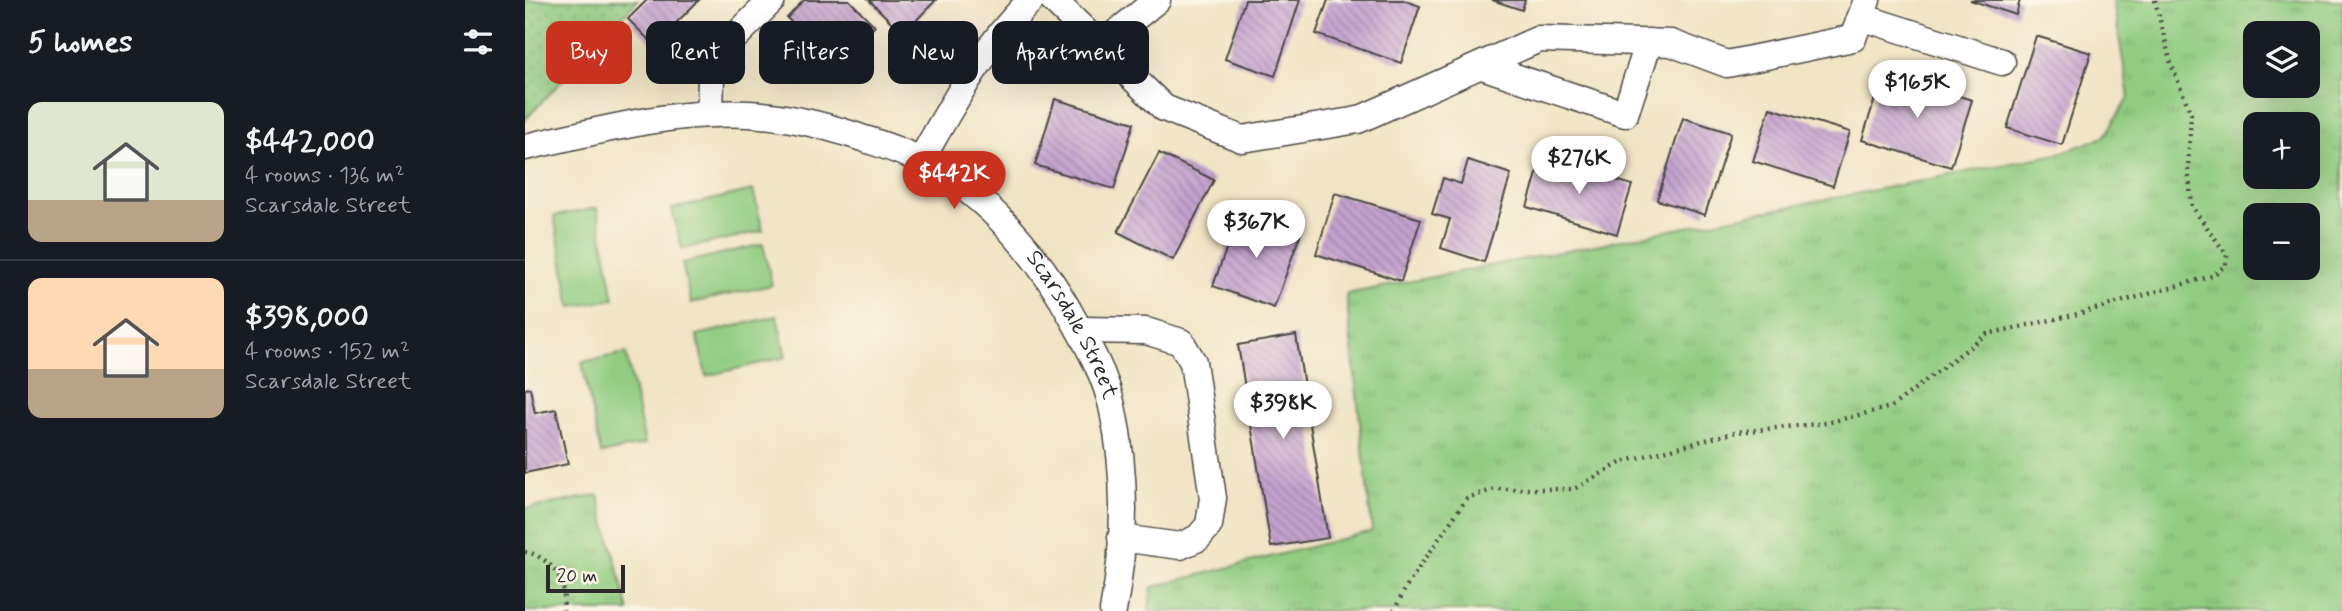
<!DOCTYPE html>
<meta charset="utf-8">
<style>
:root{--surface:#171b24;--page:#242831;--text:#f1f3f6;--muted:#9ea1a6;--line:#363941;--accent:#c8321e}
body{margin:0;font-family:Mynerve,sans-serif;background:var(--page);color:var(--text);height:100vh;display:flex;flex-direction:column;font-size:26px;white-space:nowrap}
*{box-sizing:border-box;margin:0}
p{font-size:23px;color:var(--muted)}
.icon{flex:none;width:38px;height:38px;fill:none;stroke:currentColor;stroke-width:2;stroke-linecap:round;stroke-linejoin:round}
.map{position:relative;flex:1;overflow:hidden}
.side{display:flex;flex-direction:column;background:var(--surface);width:525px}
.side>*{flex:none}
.top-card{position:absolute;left:21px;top:21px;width:665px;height:63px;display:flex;gap:14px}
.fabs{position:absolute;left:1718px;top:21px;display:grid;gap:14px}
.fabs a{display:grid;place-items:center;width:77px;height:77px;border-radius:14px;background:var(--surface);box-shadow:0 7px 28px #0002;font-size:35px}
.scale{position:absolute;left:21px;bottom:18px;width:79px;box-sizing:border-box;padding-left:7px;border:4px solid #2b2b2b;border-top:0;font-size:19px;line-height:24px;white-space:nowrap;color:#2b2b2b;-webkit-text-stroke:5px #fcf5e5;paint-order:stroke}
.price{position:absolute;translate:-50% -60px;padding:0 16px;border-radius:24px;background:#fff;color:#222;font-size:23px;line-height:46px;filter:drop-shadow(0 2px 4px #0008)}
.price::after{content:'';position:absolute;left:50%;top:42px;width:21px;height:16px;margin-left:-10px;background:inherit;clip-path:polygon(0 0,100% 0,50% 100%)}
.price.active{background:var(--accent);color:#fff}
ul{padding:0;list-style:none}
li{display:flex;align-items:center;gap:21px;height:175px;padding:0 28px}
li+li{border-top:2px solid var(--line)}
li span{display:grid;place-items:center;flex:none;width:196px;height:140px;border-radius:14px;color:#555}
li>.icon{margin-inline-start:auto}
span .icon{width:84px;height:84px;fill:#fffc;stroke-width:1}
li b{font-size:30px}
h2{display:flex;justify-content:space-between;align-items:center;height:84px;padding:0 28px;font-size:30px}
.chip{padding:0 24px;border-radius:14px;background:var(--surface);box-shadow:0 7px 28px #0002;font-size:24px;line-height:63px}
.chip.active{background:var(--accent);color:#fff}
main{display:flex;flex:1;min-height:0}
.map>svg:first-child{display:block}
.grass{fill:url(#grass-tufts);stroke:#5e7c56;stroke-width:2;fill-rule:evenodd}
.park{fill:url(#park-dots);stroke:#5e7c56;stroke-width:2}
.garden{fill:#91cc81;stroke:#5e7c56;stroke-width:2}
.building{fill:url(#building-back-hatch)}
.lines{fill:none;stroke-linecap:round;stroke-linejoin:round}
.minor-casing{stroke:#494742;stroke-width:29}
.path{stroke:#494742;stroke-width:4.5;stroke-dasharray:2 5;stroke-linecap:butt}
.minor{stroke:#fff;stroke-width:26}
.labels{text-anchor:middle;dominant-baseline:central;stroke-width:6;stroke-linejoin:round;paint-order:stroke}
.street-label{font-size:23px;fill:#2b2b2b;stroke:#fcf5e5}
</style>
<main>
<section class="side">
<h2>5 homes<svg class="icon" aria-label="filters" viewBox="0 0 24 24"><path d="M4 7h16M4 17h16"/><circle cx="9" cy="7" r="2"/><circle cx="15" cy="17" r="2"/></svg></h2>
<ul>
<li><span style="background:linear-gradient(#dfe7d0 70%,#b9a48a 0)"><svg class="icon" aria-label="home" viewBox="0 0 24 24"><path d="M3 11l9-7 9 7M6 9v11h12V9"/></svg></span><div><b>$442,000</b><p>4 rooms · 136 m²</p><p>Scarsdale Street</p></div></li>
<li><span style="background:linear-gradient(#ffd9b3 65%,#b9a48a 0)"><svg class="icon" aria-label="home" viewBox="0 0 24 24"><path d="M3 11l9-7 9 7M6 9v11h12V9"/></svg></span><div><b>$398,000</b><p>4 rooms · 152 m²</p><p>Scarsdale Street</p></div></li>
</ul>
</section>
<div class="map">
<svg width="1817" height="611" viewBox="0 0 1817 611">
<defs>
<pattern id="grass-tufts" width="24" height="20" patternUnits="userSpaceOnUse" patternTransform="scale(1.75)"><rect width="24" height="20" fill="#91cc81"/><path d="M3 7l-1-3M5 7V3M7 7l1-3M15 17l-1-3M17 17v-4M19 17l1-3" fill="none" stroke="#7daf70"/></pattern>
<pattern id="park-dots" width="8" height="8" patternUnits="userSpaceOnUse" patternTransform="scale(1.75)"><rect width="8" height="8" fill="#91cc81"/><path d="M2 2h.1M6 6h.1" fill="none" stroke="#7daf70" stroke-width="1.8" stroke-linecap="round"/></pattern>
<pattern id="building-back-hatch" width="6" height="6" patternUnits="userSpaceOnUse" patternTransform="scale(1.75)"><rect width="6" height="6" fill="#c4a2cf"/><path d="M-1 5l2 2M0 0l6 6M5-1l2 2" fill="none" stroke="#9f84a8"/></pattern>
</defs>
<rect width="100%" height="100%" fill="#fcf5e5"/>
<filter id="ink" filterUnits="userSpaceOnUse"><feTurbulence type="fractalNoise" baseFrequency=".0143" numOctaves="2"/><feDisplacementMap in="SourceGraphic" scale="14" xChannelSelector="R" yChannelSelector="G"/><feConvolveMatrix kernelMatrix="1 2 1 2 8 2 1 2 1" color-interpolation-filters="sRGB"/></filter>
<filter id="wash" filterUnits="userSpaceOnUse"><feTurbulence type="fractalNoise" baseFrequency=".00686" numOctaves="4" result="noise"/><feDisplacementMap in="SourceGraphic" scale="28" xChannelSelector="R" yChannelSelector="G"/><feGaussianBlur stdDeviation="1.57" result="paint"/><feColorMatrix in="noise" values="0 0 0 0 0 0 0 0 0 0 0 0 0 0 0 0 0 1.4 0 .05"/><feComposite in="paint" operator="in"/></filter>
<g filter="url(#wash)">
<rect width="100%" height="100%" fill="#f1e4c5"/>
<g class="grass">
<path d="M1588 0H1817V611H624L627 587 847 531 821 294 1532 154 1579 137 1604 97ZM1731 33H1783V86H1731ZM1731 124H1783V177H1731ZM1731 215H1783V268H1731Z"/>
<path d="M73 495 104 611H0V509Z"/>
</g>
<path class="park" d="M0 0H113L0 120Z"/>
<g class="garden">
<path d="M228 190 238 231 157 249 147 209Z"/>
<path d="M72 208 89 299 46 307 29 216Z"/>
<path d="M238 244 247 285 166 303 157 263Z"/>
<path d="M252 316 261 357 181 376 172 335Z"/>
<path d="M101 353 120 444 76 454 57 362Z"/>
</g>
<g id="blocks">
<g class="building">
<path d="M122 0H174L129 45 103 19Z"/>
<path d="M279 0H324L350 26 311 66 262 18Z"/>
<path d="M344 0H411L378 34Z"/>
<path d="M720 0H775L750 76 700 59Z"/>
<path d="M803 0H878L895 6 876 63 791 34Z"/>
<path d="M967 0H1000L997 10Z"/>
<path d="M1445 0H1495L1491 15Z"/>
<path d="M1511 36 1566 53 1537 145 1482 128Z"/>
<path d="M1358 73 1447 100 1426 167 1337 140Z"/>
<path d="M530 99 609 123 589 189 510 165Z"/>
<path d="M1245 108 1325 132 1308 186 1228 161Z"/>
<path d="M1158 118 1206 133 1180 215 1132 200Z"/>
<path d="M634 153 689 180 648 260 593 232Z"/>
<path d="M1017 157 1107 185 1092 234 1002 207Z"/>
<path d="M943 160 986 174 959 262 916 248 925 219 907 214 918 178 936 184Z"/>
<path d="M810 193 896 219 876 281 791 254Z"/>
<path d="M714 213 775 235 749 308 688 286Z"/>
<path d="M771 335 803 538 746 547 713 345Z"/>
<path d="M5 388 10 413 31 409 43 464 0 473V389Z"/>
</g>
</g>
</g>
<g filter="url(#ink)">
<use href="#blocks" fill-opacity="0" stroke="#494742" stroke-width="2"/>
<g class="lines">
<g class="minor-casing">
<g id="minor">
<path d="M528 0 639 108 717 139 833 120 1014 39 1146 43 1202 64 1328 38 1342 0"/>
<path d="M1336 17 1477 62"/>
<path d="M575 46 632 0"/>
<path d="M957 66 1100 114 1124 42"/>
<path d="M185 113 186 77 190 57 247 0"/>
<path id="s1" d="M0 147C74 131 148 110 224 114 260 116 294 124 328 135 351 143 376 150 397 161 465 196 516 258 551 324 566 351 580 376 587 406 602 474 601 543 588 611"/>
<path d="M396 160C430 100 457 49 506 0"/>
<path d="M555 330 621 331 656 342 668 362 688 498 684 525 673 538 655 546 596 538"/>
</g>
</g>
<g class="path">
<path d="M0 552C17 554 35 571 38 588 40 595 38 604 38 611"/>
<path d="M869 611 881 587 942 498 970 489H1049L1097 462 1211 432 1301 423 1366 407 1462 334 1549 315 1687 276 1701 265 1702 255 1667 207 1663 168 1666 114 1646 64 1630 0"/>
</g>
<use href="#minor" class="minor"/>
</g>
</g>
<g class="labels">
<g class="street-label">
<text stroke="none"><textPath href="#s1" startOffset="634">Scarsdale Street</textPath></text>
</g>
</g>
</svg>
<div class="fabs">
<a><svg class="icon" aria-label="layers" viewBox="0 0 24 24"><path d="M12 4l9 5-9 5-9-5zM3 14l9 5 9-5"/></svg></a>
<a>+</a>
<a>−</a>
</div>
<div class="scale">20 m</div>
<b class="price" style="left:1392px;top:120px">$165K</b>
<b class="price" style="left:1054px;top:196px">$276K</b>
<b class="price active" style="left:429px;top:211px">$442K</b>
<b class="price" style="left:731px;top:260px">$367K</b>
<b class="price" style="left:758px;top:441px">$398K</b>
<div class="top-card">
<a class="chip active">Buy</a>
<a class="chip">Rent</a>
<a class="chip">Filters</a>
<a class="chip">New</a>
<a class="chip">Apartment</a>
</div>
</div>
</main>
